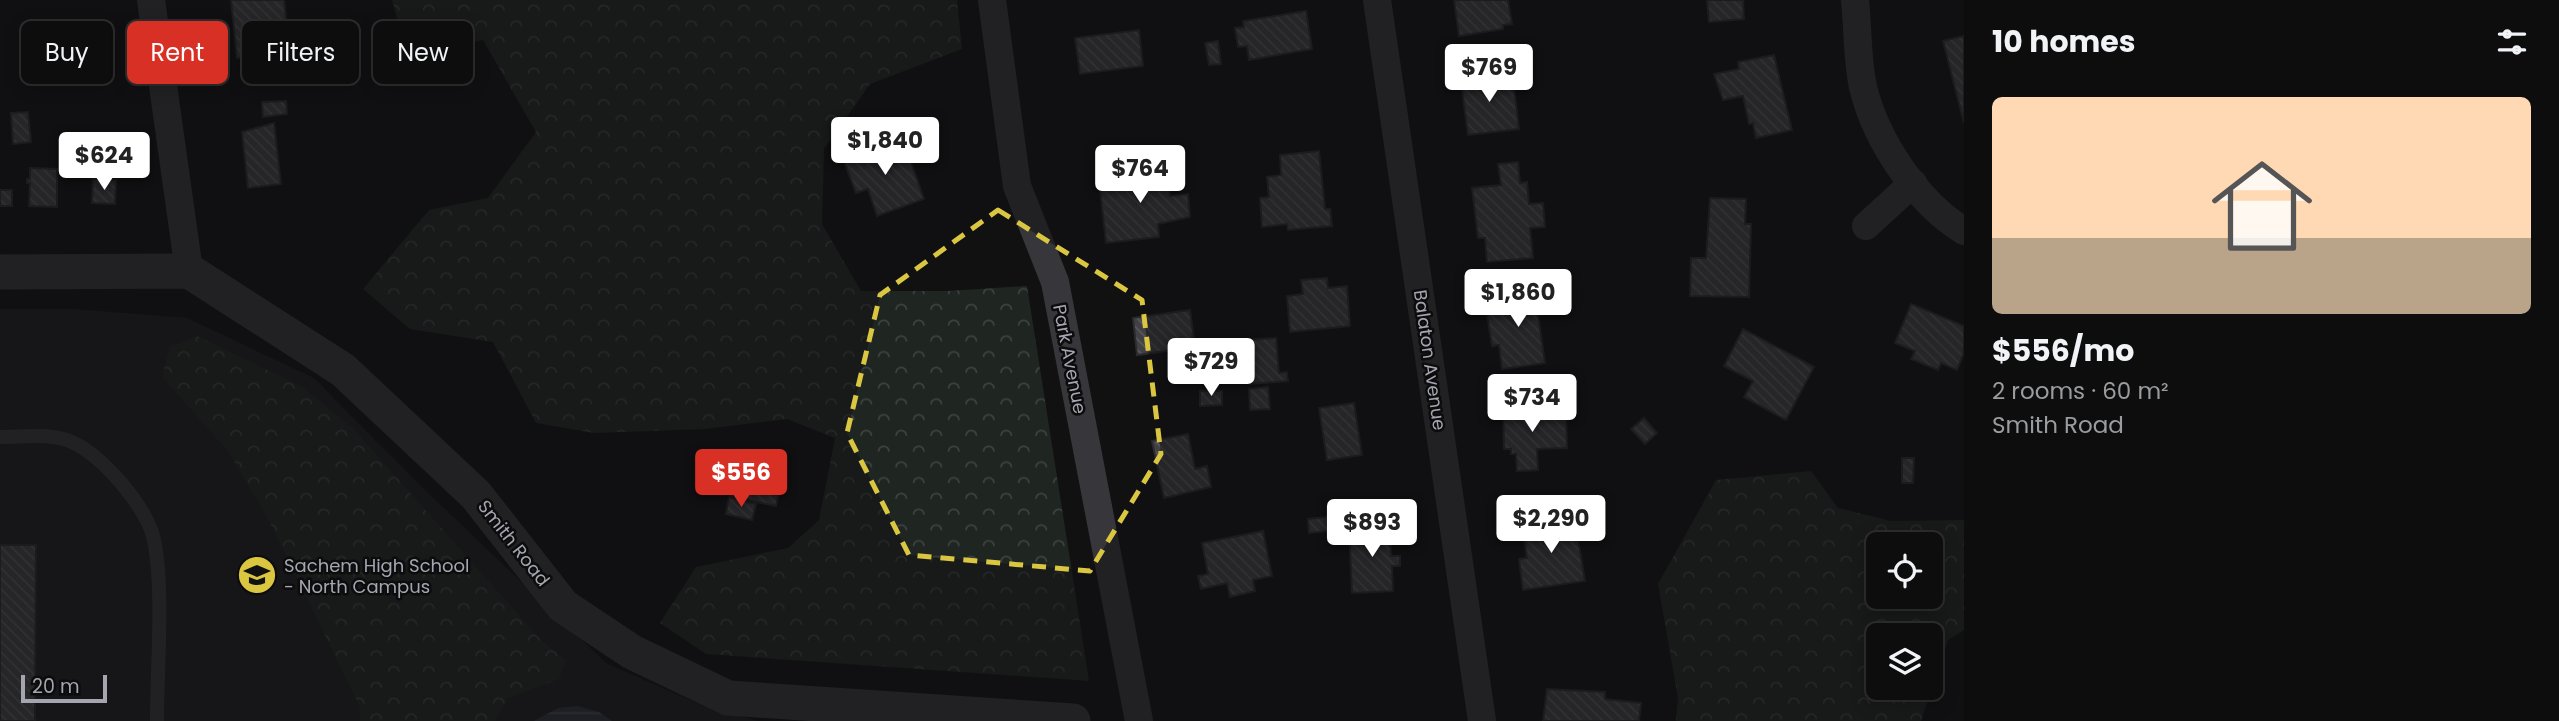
<!DOCTYPE html>
<meta charset="utf-8">
<style>
:root{--surface:#0d0d0e;--page:#161617;--text:#f1f3f6;--muted:#9a9c9e;--line:#2d2d2e;--accent:#d93025}
body{margin:0;font-family:Poppins,sans-serif;background:var(--page);color:var(--text);height:100vh;display:flex;flex-direction:column;font-size:26px;white-space:nowrap}
*{box-sizing:border-box;margin:0}
p{font-size:23px;color:var(--muted)}
.icon{flex:none;width:38px;height:38px;fill:none;stroke:currentColor;stroke-width:2;stroke-linecap:round;stroke-linejoin:round}
.map{position:relative;flex:1;overflow:hidden}
.panel{display:flex;flex-direction:column;background:var(--surface);width:595px}
.panel>*{flex:none}
.hud{position:absolute;left:21px;top:21px;width:665px;height:63px;display:flex;gap:14px}
.controls{position:absolute;left:1866px;top:532px;display:grid;gap:14px}
.controls a{display:grid;place-items:center;width:77px;height:77px;border-radius:10px;background:var(--surface);box-shadow:0 4px 18px #0003,0 0 0 2px var(--line);font-size:35px}
.scale{position:absolute;left:21px;bottom:18px;width:86px;box-sizing:border-box;padding-left:7px;border:4px solid #a4a5b1;border-top:0;font-size:19px;line-height:24px;white-space:nowrap;color:#a4a5b1;-webkit-text-stroke:5px #0c0c0d;paint-order:stroke}
.price{position:absolute;translate:-50% -60px;padding:0 16px;border-radius:7px;background:#fff;color:#222;font-size:23px;line-height:46px;filter:drop-shadow(0 2px 4px #0008)}
.price::after{content:'';position:absolute;left:50%;top:42px;width:21px;height:16px;margin-left:-10px;background:inherit;clip-path:polygon(0 0,100% 0,50% 100%)}
.price.selected{background:var(--accent);color:#fff}
ul{padding:0;list-style:none}
li{display:grid;align-content:center;gap:14px;height:371px;padding:0 28px}
li+li{border-top:2px solid var(--line)}
li span{display:grid;place-items:center;height:217px;border-radius:10px;color:#555}
li>.icon{margin-inline-start:auto}
span .icon{width:126px;height:126px;fill:#fffc;stroke-width:1}
li b{font-size:30px}
h2{display:flex;justify-content:space-between;align-items:center;height:84px;padding:0 28px;font-size:30px}
.chip{padding:0 24px;border-radius:10px;background:var(--surface);box-shadow:0 4px 18px #0003,0 0 0 2px var(--line);font-size:24px;line-height:63px}
.chip.selected{background:var(--accent);color:#fff}
main{display:flex;flex:1;min-height:0}
.map>svg:first-child{display:block}
.built{fill:#1d1d1f}
.forest{fill:url(#forest-crowns);fill-rule:evenodd}
.water{fill:url(#water-rules)}
.building{fill:url(#building-back-hatch);stroke:#2b2b2d;stroke-width:2}
.lines{fill:none;stroke-linecap:round;stroke-linejoin:round}
.service{stroke:#37373b;stroke-width:14}
.minor{stroke:#37373b;stroke-width:28}
.tertiary{stroke:#37373b;stroke-width:35}
.marked{fill:none;stroke:#dac640;stroke-width:5;stroke-dasharray:14 9;stroke-linejoin:round}
.labels{text-anchor:middle;dominant-baseline:central;stroke-width:5;stroke-linejoin:round;paint-order:stroke}
.street-label{font-size:18px;fill:#a4a5b1;stroke:#0c0c0d}
.poi-label{font-size:18px;fill:#a4a5b1;stroke:#0c0c0d;text-anchor:start}
</style>
<main>
<div class="map">
<svg width="1964" height="721" viewBox="0 0 1964 721">
<defs>
<pattern id="forest-crowns" width="20" height="18" patternUnits="userSpaceOnUse" patternTransform="scale(1.75)"><rect width="20" height="18" fill="#1f2622"/><path d="M2 6a3 3 0 1 1 6 0M12 15a3 3 0 1 1 6 0" fill="none" stroke="#3d4240"/></pattern>
<pattern id="water-rules" width="6" height="5" patternUnits="userSpaceOnUse" patternTransform="scale(1.75)"><rect width="6" height="5" fill="#2e323b"/><path d="M0 2.5h6" fill="none" stroke="#494d55"/></pattern>
<pattern id="building-back-hatch" width="6" height="6" patternUnits="userSpaceOnUse" patternTransform="scale(1.75)"><rect width="6" height="6" fill="#404045"/><path d="M-1 5l2 2M0 0l6 6M5-1l2 2" fill="none" stroke="#59595d"/></pattern>
</defs>
<rect width="100%" height="100%" fill="#111112"/>
<path class="built" d="M0 309H75L187 318 314 378 422 487 606 663 706 707 758 721H0Z"/>
<g class="forest">
<path d="M392 0H957L962 49 870 84 824 149 822 224 861 291H948L1027 286 1089 681 706 654 660 623 696 567 788 548 819 520 835 438 787 419 705 429 594 433 536 423 493 342 410 329 363 289 429 210 488 198 536 132 483 40 407 54Z"/>
<path d="M197 336 301 386 352 427 537 636 566 661 559 679 508 698 495 721H360L359 705 267 517 228 451 162 377 170 346Z"/>
<path d="M1811 471 1838 508 1891 521 1964 520V630L1948 640 1921 721H1676L1678 698 1658 584 1716 480ZM1930 544V597H1878V544ZM1930 635V688H1878V635Z"/>
</g>
<path class="water" d="M578 706 599 712 612 721H534L558 708Z"/>
<g class="building">
<path d="M231 0H284L290 53 256 57V61L247 62 246 57 237 58Z"/>
<path d="M1454 0H1508L1512 24 1503 25V29L1459 36Z"/>
<path d="M1707 0H1743L1744 19 1709 22Z"/>
<path d="M1306 11 1312 49 1249 60 1247 46 1238 47 1235 28 1244 27 1243 21Z"/>
<path d="M88 28 93 44 89 45V56L50 58 49 30Z"/>
<path d="M1139 30 1143 66 1080 74 1075 38Z"/>
<path d="M1964 36V123L1943 41Z"/>
<path d="M1218 41 1221 64 1209 65 1205 43Z"/>
<path d="M1774 55 1792 130 1756 138 1753 123 1749 124 1743 96 1723 100 1714 74 1739 69 1738 62Z"/>
<path d="M1490 67 1492 78 1499 77 1501 89 1514 87 1519 129 1468 135 1461 82 1472 80 1471 70Z"/>
<path d="M286 101 287 114 263 117 262 102Z"/>
<path d="M28 112 31 142 13 144 11 113Z"/>
<path d="M274 123 281 184 248 188 242 132Z"/>
<path d="M902 138 924 199 877 216 868 189 856 193 843 159Z"/>
<path d="M1319 151 1325 209H1330L1332 226 1288 230 1287 224 1262 227 1260 198 1269 197 1267 177 1281 175 1280 155Z"/>
<path d="M1166 161 1170 196 1188 194 1190 217 1158 224 1159 237 1106 243 1099 180 1145 175 1144 164Z"/>
<path d="M1518 162 1520 183 1527 182 1529 204 1543 203 1545 227 1530 228 1533 258 1487 262 1485 238H1478L1472 188 1501 185 1498 164Z"/>
<path d="M30 168 57 169V207L29 206 30 183H27V179H30Z"/>
<path d="M93 179 116 180 115 204 92 203Z"/>
<rect x="0" y="190" width="12" height="16"/>
<path d="M1710 198 1746 199 1745 224H1751L1749 297 1690 296 1691 258H1706Z"/>
<path d="M1327 278 1328 288 1347 286 1350 326 1290 332 1287 296 1303 294 1301 280Z"/>
<path d="M1549 293 1552 313 1538 315 1545 363 1502 369 1499 345 1492 346 1485 302Z"/>
<path d="M1911 304 1964 326V353L1957 370 1941 363 1938 370 1911 359 1915 351 1895 343Z"/>
<path d="M1190 310 1195 347 1137 355 1133 318Z"/>
<path d="M1743 329 1814 367 1786 420 1744 397 1753 381 1724 366Z"/>
<path d="M1276 338 1279 373 1287 372 1288 381 1250 384 1246 340Z"/>
<path d="M1268 387 1270 409 1250 410 1249 389Z"/>
<path d="M1200 391H1222V405L1200 406Z"/>
<path d="M1354 403 1362 455 1327 460 1319 408Z"/>
<path d="M1535 404 1536 414H1566L1567 448 1537 449 1538 470 1517 471 1516 454H1511V449H1504L1503 405Z"/>
<path d="M1644 418 1657 433 1645 444 1631 429Z"/>
<path d="M1188 434 1195 469 1207 466 1211 487 1164 498 1152 441Z"/>
<path d="M1902 458H1914L1913 483H1902Z"/>
<path d="M760 459 785 464 776 506 730 496 736 466 758 470Z"/>
<path d="M729 497 756 504 752 520 726 514Z"/>
<path d="M1327 517 1328 531 1309 533 1308 519Z"/>
<path d="M1569 518 1571 533H1577L1585 581 1523 590 1519 559 1527 558 1522 525Z"/>
<path d="M1390 524 1391 556H1400V566H1392L1393 591 1352 593 1349 526Z"/>
<path d="M1263 531 1272 576 1253 580 1255 591 1230 597 1227 583 1201 589 1198 576 1208 574 1202 543Z"/>
<path d="M0 545H36L35 721H0Z"/>
<path d="M1547 689 1605 692V699L1641 703 1639 721H1543Z"/>
</g>
<g class="lines">
<path class="service" d="M0 437C23 437 52 432 74 443 103 457 147 507 154 540 164 590 157 667 157 721"/>
<g class="minor">
<path d="M151 0 189 271"/>
<path d="M992 0 1017 186 1055 282 1139 721"/>
<path d="M1377 0 1482 721"/>
<path d="M1855 0C1858 28 1857 59 1863 87 1876 141 1917 202 1964 231"/>
<path d="M1866 226 1913 183"/>
</g>
<path class="tertiary" d="M0 272 189 271 343 370 476 495 563 606 632 652 728 698 1073 721"/>
</g>
<path d="M0 0H1964V721H0ZM998 210 1142 300 1161 454 1090 571 909 555 847 433 880 295Z" fill="#111112" fill-opacity=".55" fill-rule="evenodd"/>
<path class="marked" d="M998 210 1142 300 1161 454 1090 571 909 555 847 433 880 295Z"/>
<defs>
<g id="school-disc" transform="scale(2.0125)"><circle r="9.5" fill="#dac640" stroke="#0c0c0d"/><path d="M0-5L7-2L0 1L-7-2ZM-4 1L0 2.5L4 1V4Q0 6-4 4Z" fill="#111"/></g>
</defs>
<g fill-rule="evenodd">
<use href="#school-disc" x="257" y="575"/>
</g>
<g class="labels">
<g class="street-label">
<text transform="translate(1070 359) rotate(79)">Park Avenue</text>
<text transform="translate(1430 360) rotate(82)">Balaton Avenue</text>
<text transform="translate(514 543) rotate(52)">Smith Road</text>
</g>
<g class="poi-label">
<text x="284" y="565">Sachem High School<tspan x="284" dy="21">- North Campus</tspan></text>
</g>
</g>
</svg>
<div class="controls">
<a><svg class="icon" aria-label="locate" viewBox="0 0 24 24"><circle cx="12" cy="12" r="6"/><path d="M12 2v4M12 18v4M2 12h4M18 12h4"/></svg></a>
<a><svg class="icon" aria-label="layers" viewBox="0 0 24 24"><path d="M12 4l9 5-9 5-9-5zM3 14l9 5 9-5"/></svg></a>
</div>
<div class="scale">20 m</div>
<b class="price" style="left:1489px;top:104px">$769</b>
<b class="price" style="left:885px;top:177px">$1,840</b>
<b class="price" style="left:104px;top:192px">$624</b>
<b class="price" style="left:1140px;top:205px">$764</b>
<b class="price" style="left:1518px;top:329px">$1,860</b>
<b class="price" style="left:1211px;top:398px">$729</b>
<b class="price" style="left:1532px;top:434px">$734</b>
<b class="price selected" style="left:741px;top:509px">$556</b>
<b class="price" style="left:1551px;top:555px">$2,290</b>
<b class="price" style="left:1372px;top:559px">$893</b>
<div class="hud">
<a class="chip">Buy</a>
<a class="chip selected">Rent</a>
<a class="chip">Filters</a>
<a class="chip">New</a>
</div>
</div>
<section class="panel">
<h2>10 homes<svg class="icon" aria-label="filters" viewBox="0 0 24 24"><path d="M4 7h16M4 17h16"/><circle cx="9" cy="7" r="2"/><circle cx="15" cy="17" r="2"/></svg></h2>
<ul>
<li><span style="background:linear-gradient(#ffd9b3 65%,#b9a48a 0)"><svg class="icon" aria-label="home" viewBox="0 0 24 24"><path d="M3 11l9-7 9 7M6 9v11h12V9"/></svg></span><div><b>$556/mo</b><p>2 rooms · 60 m²</p><p>Smith Road</p></div></li>
</ul>
</section>
</main>
